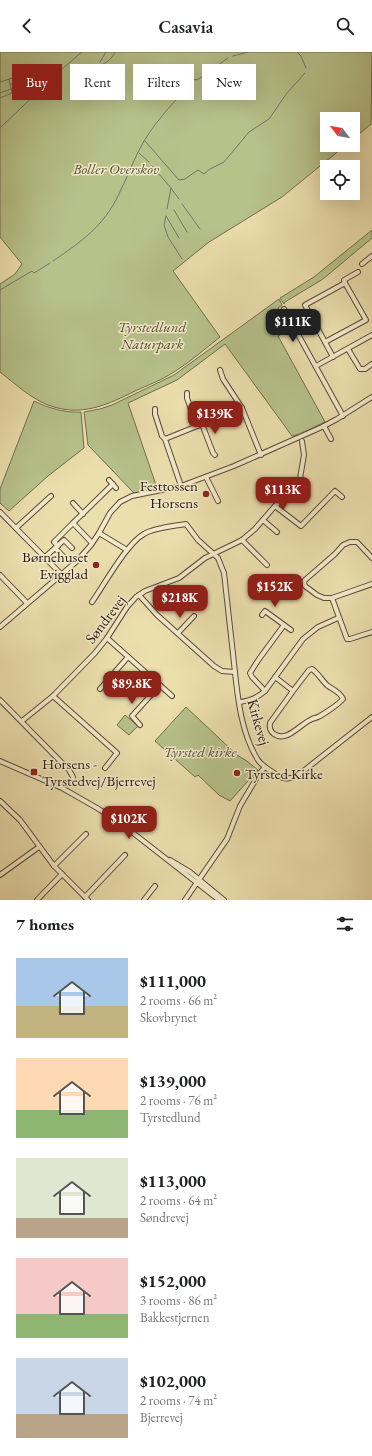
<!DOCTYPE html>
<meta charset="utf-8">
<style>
:root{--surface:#fff;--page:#f2f2f2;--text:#202124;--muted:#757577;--accent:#8f2418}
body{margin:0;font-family:"EB Garamond",serif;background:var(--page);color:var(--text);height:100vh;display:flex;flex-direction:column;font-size:15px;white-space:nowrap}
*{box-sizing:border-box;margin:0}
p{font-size:13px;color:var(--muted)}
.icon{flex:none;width:22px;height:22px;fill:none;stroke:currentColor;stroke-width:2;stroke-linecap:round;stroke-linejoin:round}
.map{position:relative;height:848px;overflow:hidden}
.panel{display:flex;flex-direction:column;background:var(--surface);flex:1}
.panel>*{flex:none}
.hud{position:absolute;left:12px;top:12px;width:348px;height:36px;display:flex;gap:8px}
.needle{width:26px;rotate:301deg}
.buttons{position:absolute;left:320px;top:60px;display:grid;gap:8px}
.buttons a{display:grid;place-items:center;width:40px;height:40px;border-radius:0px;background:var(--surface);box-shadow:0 4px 16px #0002;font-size:20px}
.price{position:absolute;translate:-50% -34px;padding:0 9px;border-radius:8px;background:var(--accent);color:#fff;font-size:13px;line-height:26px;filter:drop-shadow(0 1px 2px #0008)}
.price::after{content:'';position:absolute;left:50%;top:24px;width:12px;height:9px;margin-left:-6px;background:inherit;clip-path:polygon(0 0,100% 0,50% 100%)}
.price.on{background:#222;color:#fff}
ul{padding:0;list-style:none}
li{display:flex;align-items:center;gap:12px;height:100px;padding:0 16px}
li span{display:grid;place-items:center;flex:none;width:112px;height:80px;border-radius:0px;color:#555}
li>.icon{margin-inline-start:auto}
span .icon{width:48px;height:48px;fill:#fffc;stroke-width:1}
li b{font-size:17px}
h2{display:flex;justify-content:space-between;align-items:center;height:48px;padding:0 16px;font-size:17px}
.chip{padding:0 14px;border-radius:0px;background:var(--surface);box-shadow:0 4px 16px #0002;font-size:14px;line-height:36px}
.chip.on{background:var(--accent);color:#fff}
header{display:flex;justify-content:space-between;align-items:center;height:52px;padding:0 16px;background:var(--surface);font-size:18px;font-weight:600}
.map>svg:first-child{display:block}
.green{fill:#b7c28b;stroke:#706e4e}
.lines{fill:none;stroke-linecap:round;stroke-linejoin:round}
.stream{stroke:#6c7b6f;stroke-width:1}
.minor-casing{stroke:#5a4a39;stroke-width:6}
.minor{stroke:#f3eaca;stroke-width:4}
.poi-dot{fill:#8f2418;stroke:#f3eaca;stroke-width:1.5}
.labels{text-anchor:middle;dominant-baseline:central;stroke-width:3;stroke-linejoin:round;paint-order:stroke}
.park-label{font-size:15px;font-style:italic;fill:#544c36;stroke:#f3eaca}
.poi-label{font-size:15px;fill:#291912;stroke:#f3eaca;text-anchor:end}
.street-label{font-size:15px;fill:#291912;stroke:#f3eaca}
</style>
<header><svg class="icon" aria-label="back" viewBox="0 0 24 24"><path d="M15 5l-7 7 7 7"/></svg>Casavia<svg class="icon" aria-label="search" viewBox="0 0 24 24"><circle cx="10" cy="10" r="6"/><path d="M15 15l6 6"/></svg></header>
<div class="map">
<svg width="372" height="848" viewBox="0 0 372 848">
<rect width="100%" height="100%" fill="#ecdfae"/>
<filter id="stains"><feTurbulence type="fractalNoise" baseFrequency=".005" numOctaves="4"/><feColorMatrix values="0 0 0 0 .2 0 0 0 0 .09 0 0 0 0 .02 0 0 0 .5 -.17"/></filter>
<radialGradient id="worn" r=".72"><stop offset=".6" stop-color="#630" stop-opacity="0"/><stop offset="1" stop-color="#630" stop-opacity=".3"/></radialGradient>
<g class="green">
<path d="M0 0H372L371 72 353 87V67H327V93H346L282 145 209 190 173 219 220 285C205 297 190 310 174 320 162 328 148 333 135 339 109 352 84 364 54 355 33 349 17 333 0 320V232L15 222 22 212 0 185Z"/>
<path d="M372 178V186L323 227 285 250 284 252 280 246 314 225Z"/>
<path d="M279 247 282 253 278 256 291 276 278 284 325 370 300 382 292 384 225 292 177 328 128 351 157 436 134 441 88 393 84 360 100 357 112 353 174 323Z"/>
<path d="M34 349C49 356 64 361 81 360L84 396 48 424 9 459 0 451V437Z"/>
<path d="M186 655 237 703 247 709 258 718 230 749 219 743 198 723 195 725 155 689Z"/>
<path d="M125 663 138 674 129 683 117 673Z"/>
</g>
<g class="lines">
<g class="stream">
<path d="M297 0 301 4 306 16"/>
<path d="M233 4 248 0"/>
<path d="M100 10 106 0"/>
<path d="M79 18C94 15 108 15 115 0"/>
<path d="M0 30 19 24"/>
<path d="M11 32 24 27"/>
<path d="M18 37V34L27 30 34 34"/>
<path d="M0 41 14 36 30 41"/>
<path d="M0 46 12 41 9 27"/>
<path d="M0 76 62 17 82 0"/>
<path d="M145 89 179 128 185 127 198 118 204 122 210 117 224 110 249 80 269 67 287 41 305 21"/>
<path d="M139 101 149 110"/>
<path d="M152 114 171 136 167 157"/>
<path d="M171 136 179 147"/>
<path d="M182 152 200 177"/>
<path d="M174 158 187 180"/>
<path d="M166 164 164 173 168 185 182 207"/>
<path d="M166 164 179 186"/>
<path d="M53 209C82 189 103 175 119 142 128 124 134 106 144 89 158 66 177 47 195 27L197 28 228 6"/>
<path d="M0 238 32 219 34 221 50 211"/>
</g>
<g class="minor-casing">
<g id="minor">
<path d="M362 212 372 204"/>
<path d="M284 257 343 364"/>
<path d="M325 290 366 268 345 231"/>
<path d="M348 297 360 317H365L372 312"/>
<path d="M333 305 305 253 345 231 344 228 358 220"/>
<path d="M316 314 372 283"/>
<path d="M220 318 223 327 242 356"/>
<path d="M187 341V346L197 374"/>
<path d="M155 357V362L162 384 165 387"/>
<path d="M202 372 213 401 215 403"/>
<path d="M324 374 331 387"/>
<path d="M206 425 218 449"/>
<path d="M109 428 116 436"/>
<path d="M181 434 165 387 242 356 261 403"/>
<path d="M73 451 83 462"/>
<path d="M275 454 301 474 335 439 342 445"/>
<path d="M0 460 62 523"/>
<path d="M263 468 277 480"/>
<path d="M73 471 113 432"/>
<path d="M16 476 51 444"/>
<path d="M99 481 127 498"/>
<path d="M242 488 267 513"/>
<path d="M58 494 54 490 73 471 92 491"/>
<path d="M55 496 64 505"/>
<path d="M44 506 64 488 72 496"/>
<path d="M372 506 357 490H350L343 493 335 502 305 528 304 530 305 534 317 543 324 546H332L372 532"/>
<path d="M0 523 27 551"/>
<path d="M139 543 157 563 214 614 222 619 235 620"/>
<path d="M332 546 347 587H350L372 580"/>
<path d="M92 550C104 533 127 491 144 482 153 476 175 474 186 472L198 488 218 506 224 521C227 548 230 575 233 602 237 637 239 678 258 708 262 714 268 717 274 721 282 727 288 728 297 724L372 665"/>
<path d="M262 563 265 559 291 578"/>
<path d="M0 575 76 510 91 493 99 481 110 461 120 450 132 444 181 434 234 414 322 375 337 367 372 345"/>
<path d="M178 581 194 564"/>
<path d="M107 586 172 644"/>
<path d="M275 625 293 639 309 618 312 617C319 622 322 629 328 634 334 638 340 640 343 647 339 652 324 662 318 665 316 666 314 666 312 667 300 672 287 691 274 682 270 679 269 676 270 671L293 639"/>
<path d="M100 637 128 605"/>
<path d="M265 639 252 625 250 621 259 607 284 573"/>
<path d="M53 644 117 701 105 716"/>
<path d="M0 648 69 718 73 725 72 732"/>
<path d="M240 650C250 649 257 646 265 639L303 587 318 575 338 566"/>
<path d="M22 669 53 644 95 601 107 586 127 555 136 545 145 539 179 526 205 506 242 488 255 477 275 454 296 437 299 432 304 403 302 389"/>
<path d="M140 673 132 664 160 633"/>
<path d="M0 709 62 736 97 756 119 770 219 848"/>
<path d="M0 749 20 768 54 814 88 848"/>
<path d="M170 808 190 820 224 848"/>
<path d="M54 814 86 782"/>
<path d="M0 823 39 795"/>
<path d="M85 845 125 803"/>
<path d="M37 848 62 822"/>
<path d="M144 848 155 834"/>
<path d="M185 848 227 787 240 754 259 722 265 715"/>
</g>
</g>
<use href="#minor" class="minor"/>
</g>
<g class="poi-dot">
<circle cx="206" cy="442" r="4"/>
<circle cx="96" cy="513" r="4"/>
<rect x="30" y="716" width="8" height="8" rx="2"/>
<circle cx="237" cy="721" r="4"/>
</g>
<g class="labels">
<g class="park-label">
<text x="116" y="116">Boller Overskov</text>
<text x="152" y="274">Tyrstedlund<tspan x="152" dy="17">Naturpark</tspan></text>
<text x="200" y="699">Tyrsted kirke</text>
</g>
<g class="poi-label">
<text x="198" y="433">Festtossen<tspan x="198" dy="17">Horsens</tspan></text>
<text x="88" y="504">Børnehuset<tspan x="88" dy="17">Evigglad</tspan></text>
<text x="42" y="711" text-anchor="start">Horsens -<tspan x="42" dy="17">Tyrstedvej/Bjerrevej</tspan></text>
<text x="245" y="721" text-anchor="start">Tyrsted Kirke</text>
</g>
<g class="street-label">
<text transform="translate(105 567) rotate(-53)">Søndrevej</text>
<text transform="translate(259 670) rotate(74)">Kirkevej</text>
</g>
</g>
<rect width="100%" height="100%" filter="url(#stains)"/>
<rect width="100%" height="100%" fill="url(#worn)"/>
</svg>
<div class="buttons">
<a><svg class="needle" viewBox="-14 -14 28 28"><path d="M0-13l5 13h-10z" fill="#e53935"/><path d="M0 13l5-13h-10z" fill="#757577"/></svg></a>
<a><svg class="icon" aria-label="locate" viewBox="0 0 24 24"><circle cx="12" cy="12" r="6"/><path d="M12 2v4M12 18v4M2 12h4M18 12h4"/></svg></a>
</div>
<b class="price on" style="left:293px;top:291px">$111K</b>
<b class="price" style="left:215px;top:383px">$139K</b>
<b class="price" style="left:283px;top:459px">$113K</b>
<b class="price" style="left:275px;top:556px">$152K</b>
<b class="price" style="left:180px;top:567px">$218K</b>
<b class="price" style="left:132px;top:653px">$89.8K</b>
<b class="price" style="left:129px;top:788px">$102K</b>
<div class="hud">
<a class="chip on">Buy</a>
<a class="chip">Rent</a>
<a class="chip">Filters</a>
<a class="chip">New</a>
</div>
</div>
<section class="panel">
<h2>7 homes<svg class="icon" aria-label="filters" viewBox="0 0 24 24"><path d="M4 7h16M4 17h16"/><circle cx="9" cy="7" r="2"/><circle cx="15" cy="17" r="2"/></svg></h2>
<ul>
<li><span style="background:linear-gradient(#a9c7e8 60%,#c2b280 0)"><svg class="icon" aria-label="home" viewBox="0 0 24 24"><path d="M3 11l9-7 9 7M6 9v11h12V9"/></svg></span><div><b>$111,000</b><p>2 rooms · 66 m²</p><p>Skovbrynet</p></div></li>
<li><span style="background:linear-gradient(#ffd9b3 65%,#8fb573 0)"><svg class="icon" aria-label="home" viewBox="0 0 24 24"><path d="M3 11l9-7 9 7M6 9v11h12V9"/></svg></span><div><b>$139,000</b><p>2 rooms · 76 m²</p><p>Tyrstedlund</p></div></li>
<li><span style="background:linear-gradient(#dfe7d0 75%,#b9a48a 0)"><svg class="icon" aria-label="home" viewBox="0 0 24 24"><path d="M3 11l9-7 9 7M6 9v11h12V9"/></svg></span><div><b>$113,000</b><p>2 rooms · 64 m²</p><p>Søndrevej</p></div></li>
<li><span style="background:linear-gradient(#f6c9c9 70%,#8fb573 0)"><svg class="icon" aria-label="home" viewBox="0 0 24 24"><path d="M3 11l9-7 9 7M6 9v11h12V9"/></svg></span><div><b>$152,000</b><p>3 rooms · 86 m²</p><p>Bakkestjernen</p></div></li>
<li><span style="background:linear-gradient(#c9d6e8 70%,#b9a48a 0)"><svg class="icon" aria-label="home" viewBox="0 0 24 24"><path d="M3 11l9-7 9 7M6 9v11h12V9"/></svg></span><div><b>$102,000</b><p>2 rooms · 74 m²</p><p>Bjerrevej</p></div></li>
</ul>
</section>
